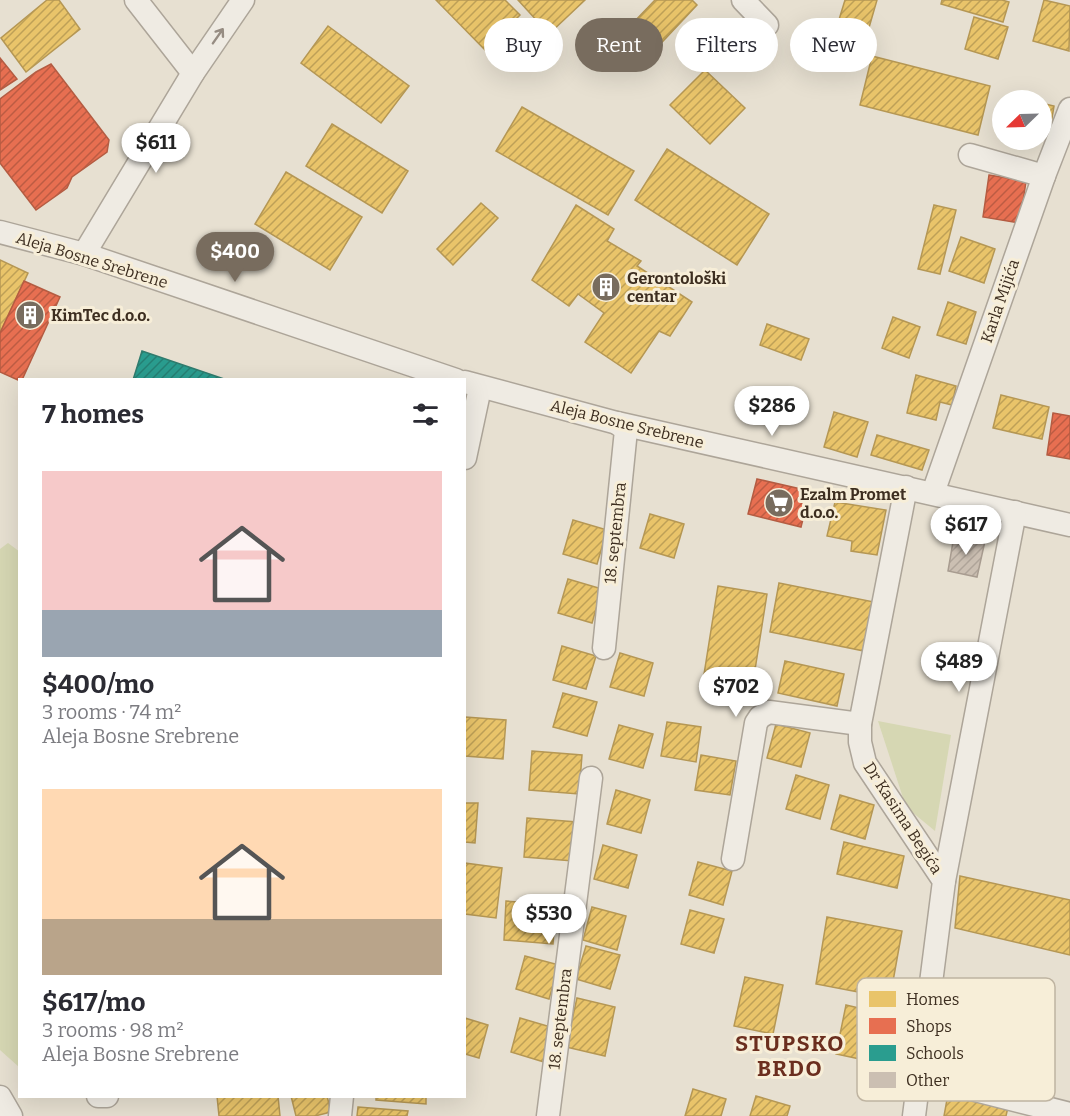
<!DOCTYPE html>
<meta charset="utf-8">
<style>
:root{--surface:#fff;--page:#f7f7f7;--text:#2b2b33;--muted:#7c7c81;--accent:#786c5e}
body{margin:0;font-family:Bitter,serif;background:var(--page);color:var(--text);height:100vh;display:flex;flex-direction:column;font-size:22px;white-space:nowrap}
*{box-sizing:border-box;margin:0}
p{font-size:20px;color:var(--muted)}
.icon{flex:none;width:33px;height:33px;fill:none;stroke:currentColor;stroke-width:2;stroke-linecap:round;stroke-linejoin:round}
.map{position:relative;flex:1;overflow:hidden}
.drawer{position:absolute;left:18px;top:378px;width:448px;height:720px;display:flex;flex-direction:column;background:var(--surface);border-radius:0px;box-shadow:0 6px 24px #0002}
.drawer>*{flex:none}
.guide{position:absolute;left:484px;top:18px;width:495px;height:54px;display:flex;gap:12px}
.needle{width:39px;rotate:247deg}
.controls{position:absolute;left:992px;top:90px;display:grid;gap:12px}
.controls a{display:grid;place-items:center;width:60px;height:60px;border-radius:50%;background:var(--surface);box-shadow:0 6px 24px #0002;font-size:30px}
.price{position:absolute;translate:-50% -51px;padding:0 14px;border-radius:21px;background:#fff;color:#222;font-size:20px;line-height:39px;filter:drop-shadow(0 2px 3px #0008)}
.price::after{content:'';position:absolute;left:50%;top:36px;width:18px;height:14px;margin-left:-9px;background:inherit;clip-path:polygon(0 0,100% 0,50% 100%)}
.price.on{background:var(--accent);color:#fff}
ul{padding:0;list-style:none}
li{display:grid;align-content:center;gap:12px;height:318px;padding:0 24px}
li span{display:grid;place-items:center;height:186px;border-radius:0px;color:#555}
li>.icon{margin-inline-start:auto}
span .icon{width:108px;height:108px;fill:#fffc;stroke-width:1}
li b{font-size:26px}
h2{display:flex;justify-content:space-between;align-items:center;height:72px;padding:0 24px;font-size:26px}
.chip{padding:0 21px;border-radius:27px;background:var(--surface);box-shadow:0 6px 24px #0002;font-size:21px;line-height:54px}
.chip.on{background:var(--accent);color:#fff}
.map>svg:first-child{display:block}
.green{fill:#d6d7b3}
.homes{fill:url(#homes-hatch);stroke:#b59754;stroke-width:1.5}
.shops{fill:url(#shops-hatch);stroke:#b45c42;stroke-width:1.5}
.schools{fill:url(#schools-hatch);stroke:#307c6e;stroke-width:1.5}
.building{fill:url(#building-hatch);stroke:#a89c90;stroke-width:1.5}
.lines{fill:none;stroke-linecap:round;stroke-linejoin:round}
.minor-casing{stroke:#ada599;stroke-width:25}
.minor{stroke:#efebe3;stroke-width:22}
.oneway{stroke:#968c82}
.labels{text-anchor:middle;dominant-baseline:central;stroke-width:6;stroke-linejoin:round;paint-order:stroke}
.street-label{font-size:16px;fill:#3d2e20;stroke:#f7eed8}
.poi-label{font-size:16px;font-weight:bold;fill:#3d2e20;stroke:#f7eed8;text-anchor:start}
.district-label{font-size:22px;font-weight:bold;letter-spacing:1.5px;fill:#6b2e1e;stroke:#f7eed8}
.key{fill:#f7eed8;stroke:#bfb4a1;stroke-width:1.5}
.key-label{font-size:16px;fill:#3d2e20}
</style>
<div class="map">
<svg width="1070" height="1116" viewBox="0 0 1070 1116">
<defs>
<pattern id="homes-hatch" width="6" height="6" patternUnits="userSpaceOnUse" patternTransform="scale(1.5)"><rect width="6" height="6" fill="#e9c46a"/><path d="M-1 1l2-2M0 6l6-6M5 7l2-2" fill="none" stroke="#bea057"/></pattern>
<pattern id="shops-hatch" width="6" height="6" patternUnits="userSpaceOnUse" patternTransform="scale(1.5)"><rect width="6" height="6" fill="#e76f51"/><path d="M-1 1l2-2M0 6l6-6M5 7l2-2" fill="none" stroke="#bc5c43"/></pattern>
<pattern id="schools-hatch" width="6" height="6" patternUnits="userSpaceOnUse" patternTransform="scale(1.5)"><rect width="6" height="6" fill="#2a9d8f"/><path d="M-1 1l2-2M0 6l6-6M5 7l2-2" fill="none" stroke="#258074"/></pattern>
<pattern id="building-hatch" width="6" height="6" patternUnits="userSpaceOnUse" patternTransform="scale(1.5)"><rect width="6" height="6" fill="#cbbfb2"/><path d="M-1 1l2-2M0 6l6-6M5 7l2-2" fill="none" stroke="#afa499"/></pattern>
</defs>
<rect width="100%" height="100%" fill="#e7e0d1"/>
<g class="green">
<path d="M8 543 20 552 19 1067 0 1050V549Z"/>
<path d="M878 721 951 735 935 831 906 807Z"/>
</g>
<g class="homes">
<path d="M47 0H59L80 29 26 72 1 38Z"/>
<path d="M436 0H505L520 15 485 50Z"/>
<path d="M518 0H585L549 34Z"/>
<path d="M655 0H692L697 5 635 71 610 47Z"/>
<path d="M845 0H877L868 31 838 23Z"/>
<path d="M942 0H1002L1009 2 1003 22 941 4Z"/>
<path d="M1044 0 1070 6 1069 51 1033 41Z"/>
<path d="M974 17 1008 27 998 59 965 49Z"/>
<path d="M328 26 409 86 381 123 301 63Z"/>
<path d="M872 56 990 86 978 135 860 105Z"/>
<path d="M705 70 745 108 710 144 670 105Z"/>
<path d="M1041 103 1054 106 1049 136 1041 135Z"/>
<path d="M522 107 634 171 608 215 496 151Z"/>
<path d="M332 124 408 171 382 213 306 166Z"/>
<path d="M667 149 769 214 737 265 635 200Z"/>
<path d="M286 172 362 217 330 270 255 224Z"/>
<path d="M481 203 498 218 453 265 437 249Z"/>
<path d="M576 205 614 229 607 241 641 261 637 266 692 302 670 336 659 331 631 373 585 342 604 313 578 294 569 306 532 280Z"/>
<path d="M934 205 956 210 940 274 918 269Z"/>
<path d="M961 237 995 249 984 283 949 271Z"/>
<path d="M0 260 28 273 0 333Z"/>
<path d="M948 302 976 312 966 344 937 335Z"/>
<path d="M893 317 920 327 909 358 882 348Z"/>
<path d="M767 324 809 339 801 360 760 345Z"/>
<path d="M916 375 956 386 952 405 940 402 936 420 907 413Z"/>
<path d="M1001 395 1049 407 1042 439 993 428Z"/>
<path d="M834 412 868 422 857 457 824 447Z"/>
<path d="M877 435 929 450 922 470 871 455Z"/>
<path d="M835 502 886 510 877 555 851 551 852 541 827 536Z"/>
<path d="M650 514 684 524 674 558 640 548Z"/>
<path d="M573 520 607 530 597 564 563 554Z"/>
<path d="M568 579 602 589 592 623 558 613Z"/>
<path d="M779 583 879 603 869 652 770 632Z"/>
<path d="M718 586 767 594 751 695 702 687Z"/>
<path d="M562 646 596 656 586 689 553 680Z"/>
<path d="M620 653 653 663 644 696 610 687Z"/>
<path d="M785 661 844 674 837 706 778 693Z"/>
<path d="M563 693 597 702 587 736 553 727Z"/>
<path d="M465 717 506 720 503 759 465 756Z"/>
<path d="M667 722 701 727 696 762 661 756Z"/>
<path d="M776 724 810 733 801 767 767 758Z"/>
<path d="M619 725 653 734 643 768 609 759Z"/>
<path d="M532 751 582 755 579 794 529 790Z"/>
<path d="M701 755 736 761 730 795 695 790Z"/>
<path d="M796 775 829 785 820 819 786 809Z"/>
<path d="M616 790 650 800 641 833 607 824Z"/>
<path d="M840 795 874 805 865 839 831 829Z"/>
<path d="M465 803H478L475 843 465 842Z"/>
<path d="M527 818 577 822 573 861 524 857Z"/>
<path d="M844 842 904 856 897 888 837 874Z"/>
<path d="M603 845 637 855 628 888 594 879Z"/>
<path d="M698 862 732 871 723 905 689 895Z"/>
<path d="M465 863 502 868 496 918 465 914Z"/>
<path d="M960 876 1070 900V955L955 928Z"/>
<path d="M506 901 556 905 553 944 504 940Z"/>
<path d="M592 907 626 916 617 950 583 940Z"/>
<path d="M690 910 724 919 714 953 681 944Z"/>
<path d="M827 917 902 931 890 998 816 984Z"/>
<path d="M586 946 620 955 610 989 576 979Z"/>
<path d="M525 956 559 965 549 999 516 989Z"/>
<path d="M745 977 783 985 773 1034 734 1026Z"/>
<path d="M577 998 615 1007 605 1056 566 1047Z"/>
<path d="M846 1005 885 1014 874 1062 836 1054Z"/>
<path d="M465 1018 488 1025 479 1058 465 1054Z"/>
<path d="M520 1018 554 1028 544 1062 511 1052Z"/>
<path d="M693 1089 726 1099 721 1116H685Z"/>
<path d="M948 1094 1008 1107 1006 1116H944Z"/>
<path d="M217 1096H278L280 1116H219Z"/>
<path d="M291 1096H327L331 1112 315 1116H296Z"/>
<path d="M376 1096H426V1104L376 1100Z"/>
<path d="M756 1096 790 1106 787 1116H750Z"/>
<path d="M358 1107 408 1111 407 1116H357Z"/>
</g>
<g class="shops">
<path d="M0 58 17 79 0 90Z"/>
<path d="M51 64 109 140 107 152 72 177 67 188 36 210 0 163V99L36 72Z"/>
<path d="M989 175 1026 181 1020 223 983 217Z"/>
<path d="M24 281 60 297 22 380 20 381 0 372V333Z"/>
<path d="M1053 413 1070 416V459L1047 455Z"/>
<path d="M757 479 810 491 801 527 748 514Z"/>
</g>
<path class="schools" d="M142 351 227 380H133Z"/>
<path class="building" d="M954 536 985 541 977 577 948 571Z"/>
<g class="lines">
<g class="minor-casing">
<g id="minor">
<path d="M136 0 193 73"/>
<path d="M743 0 767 25"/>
<path d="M970 155 1044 176"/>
<path d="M0 232 84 254 456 380"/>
<path d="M84 254 193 73 243 0"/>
<path d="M465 382 617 423 1070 525"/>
<path d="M465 458 480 388"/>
<path d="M906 487 860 724V742L865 763 944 881 914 1116"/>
<path d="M933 493 1044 176 1070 109"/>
<path d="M604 648 626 430 617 423"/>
<path d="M733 859 756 723 760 717 769 712 860 724"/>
<path d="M944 881 1015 512"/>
<path d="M920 1076 1070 1114"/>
<path d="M98 1096H107"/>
<path d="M0 1097 11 1116"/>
<path d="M340 1116 342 1096"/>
<path d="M548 1116 591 778"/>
</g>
</g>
<use href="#minor" class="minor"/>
</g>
<defs><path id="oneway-shaft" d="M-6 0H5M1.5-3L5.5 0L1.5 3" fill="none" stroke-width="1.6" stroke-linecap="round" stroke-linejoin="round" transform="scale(1.5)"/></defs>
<use class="oneway" href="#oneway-shaft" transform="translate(218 36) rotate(-55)"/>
<defs>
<g id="building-disc" transform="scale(1.5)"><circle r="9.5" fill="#786c5e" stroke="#f7eed8"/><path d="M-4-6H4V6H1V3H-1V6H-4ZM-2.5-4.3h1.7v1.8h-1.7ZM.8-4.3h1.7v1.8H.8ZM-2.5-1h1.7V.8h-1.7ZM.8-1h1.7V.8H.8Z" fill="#fff"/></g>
<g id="supermarket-disc" transform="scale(1.5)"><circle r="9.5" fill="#786c5e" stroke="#f7eed8"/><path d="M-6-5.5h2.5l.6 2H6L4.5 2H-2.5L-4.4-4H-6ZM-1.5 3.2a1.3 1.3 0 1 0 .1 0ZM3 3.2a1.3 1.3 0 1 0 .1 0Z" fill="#fff"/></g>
</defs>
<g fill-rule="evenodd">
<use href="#building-disc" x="606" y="287"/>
<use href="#building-disc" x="30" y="315"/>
<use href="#supermarket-disc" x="779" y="503"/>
</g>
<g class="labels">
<g class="street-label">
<text transform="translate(92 260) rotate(17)">Aleja Bosne Srebrene</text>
<text transform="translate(1000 301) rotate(-71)">Karla Mijića</text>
<text transform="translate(627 424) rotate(14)">Aleja Bosne Srebrene</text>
<text transform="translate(615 533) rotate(-84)">18. septembra</text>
<text transform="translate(903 818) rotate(57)">Dr Kasima Begića</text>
<text transform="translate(560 1019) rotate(-83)">18. septembra</text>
</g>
<g class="poi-label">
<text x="627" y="278">Gerontološki<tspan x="627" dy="18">centar</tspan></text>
<text x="51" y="315">KimTec d.o.o.</text>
<text x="800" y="494">Ezalm Promet<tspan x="800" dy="18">d.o.o.</tspan></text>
</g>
<g class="district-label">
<text x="790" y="1043">STUPSKO<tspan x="790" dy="25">BRDO</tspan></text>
</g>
</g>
<rect x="857" y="978" width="198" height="123" rx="9" class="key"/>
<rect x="869" y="991" width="27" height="16" fill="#e9c46a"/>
<rect x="869" y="1018" width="27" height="16" fill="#e76f51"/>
<rect x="869" y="1045" width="27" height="16" fill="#2a9d8f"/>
<rect x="869" y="1072" width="27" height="16" fill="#cbbfb2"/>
<g class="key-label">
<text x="906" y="1005">Homes</text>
<text x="906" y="1032">Shops</text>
<text x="906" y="1059">Schools</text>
<text x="906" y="1086">Other</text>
</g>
</svg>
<div class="controls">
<a><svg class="needle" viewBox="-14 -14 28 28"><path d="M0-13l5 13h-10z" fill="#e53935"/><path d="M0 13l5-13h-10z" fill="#7c7c81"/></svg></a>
</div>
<b class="price" style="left:156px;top:174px">$611</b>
<b class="price on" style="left:235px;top:283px">$400</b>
<b class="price" style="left:772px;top:437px">$286</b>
<b class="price" style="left:966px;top:556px">$617</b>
<b class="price" style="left:959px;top:693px">$489</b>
<b class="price" style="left:736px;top:718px">$702</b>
<b class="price" style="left:549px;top:945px">$530</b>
<div class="guide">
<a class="chip">Buy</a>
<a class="chip on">Rent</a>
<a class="chip">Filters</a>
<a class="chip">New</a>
</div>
<section class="drawer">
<h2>7 homes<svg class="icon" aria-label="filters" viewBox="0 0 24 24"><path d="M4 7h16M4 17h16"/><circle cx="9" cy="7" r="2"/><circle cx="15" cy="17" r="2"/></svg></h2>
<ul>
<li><span style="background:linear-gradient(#f6c9c9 75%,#9aa5b1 0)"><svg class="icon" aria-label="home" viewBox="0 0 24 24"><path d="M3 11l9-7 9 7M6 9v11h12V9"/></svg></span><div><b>$400/mo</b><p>3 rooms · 74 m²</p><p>Aleja Bosne Srebrene</p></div></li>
<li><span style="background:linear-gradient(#ffd9b3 70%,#b9a48a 0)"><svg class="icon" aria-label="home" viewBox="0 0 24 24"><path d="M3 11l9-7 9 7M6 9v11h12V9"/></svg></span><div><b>$617/mo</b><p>3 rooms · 98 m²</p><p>Aleja Bosne Srebrene</p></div></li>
</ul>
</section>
</div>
